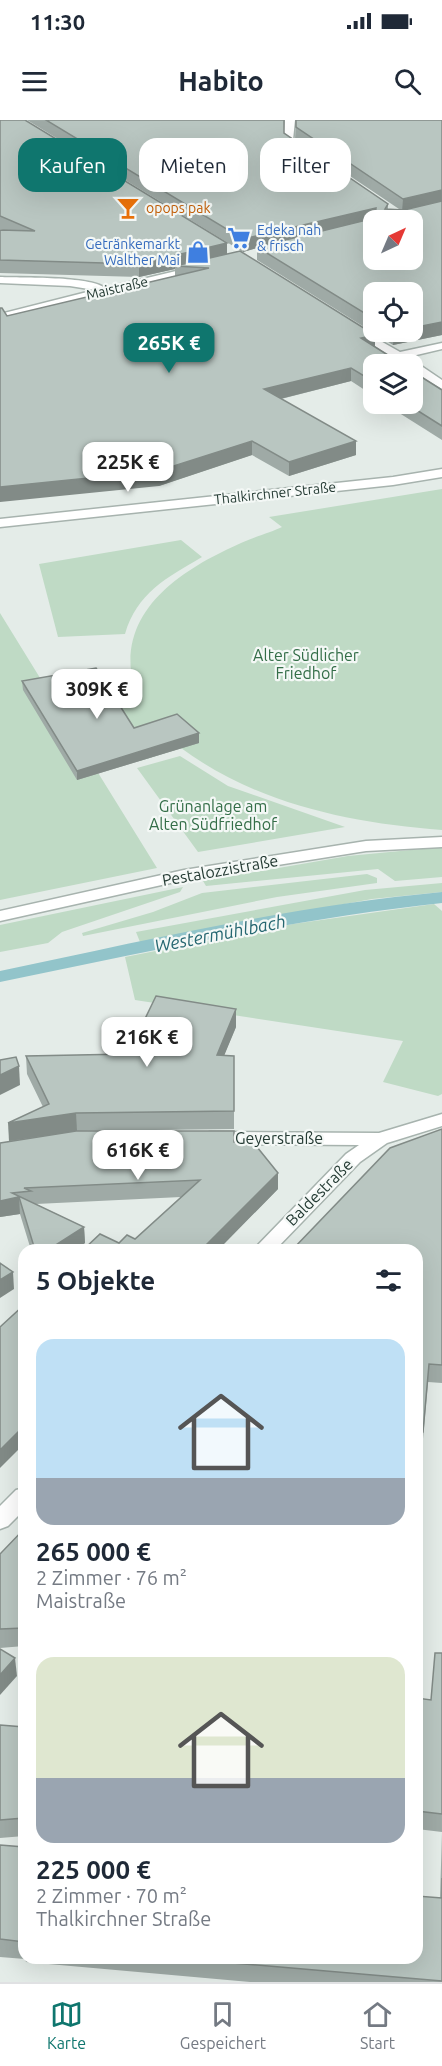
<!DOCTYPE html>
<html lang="de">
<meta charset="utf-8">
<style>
:root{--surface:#fff;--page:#f2f2f3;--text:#1f2937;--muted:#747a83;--line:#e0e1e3;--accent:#0f766e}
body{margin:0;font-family:Ubuntu,sans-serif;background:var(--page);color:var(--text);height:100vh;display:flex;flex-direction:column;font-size:22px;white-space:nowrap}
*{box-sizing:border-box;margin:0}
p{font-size:20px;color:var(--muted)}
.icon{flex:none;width:33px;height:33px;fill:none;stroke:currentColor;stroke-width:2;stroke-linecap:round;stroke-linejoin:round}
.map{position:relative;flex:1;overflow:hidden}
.details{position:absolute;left:18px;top:1124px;width:405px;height:720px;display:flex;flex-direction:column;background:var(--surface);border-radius:18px;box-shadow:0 6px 24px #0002}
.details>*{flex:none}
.hud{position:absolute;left:18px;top:18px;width:406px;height:54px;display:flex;gap:12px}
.needle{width:39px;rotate:44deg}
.buttons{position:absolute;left:363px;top:90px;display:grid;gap:12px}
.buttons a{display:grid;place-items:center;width:60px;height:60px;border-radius:12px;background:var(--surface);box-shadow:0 6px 24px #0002;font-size:30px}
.price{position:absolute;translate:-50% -51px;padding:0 14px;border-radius:12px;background:#fff;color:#222;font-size:20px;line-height:39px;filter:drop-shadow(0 2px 3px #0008)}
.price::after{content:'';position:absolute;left:50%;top:36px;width:18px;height:14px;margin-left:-9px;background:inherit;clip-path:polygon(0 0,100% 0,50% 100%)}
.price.on{background:var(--accent);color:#fff}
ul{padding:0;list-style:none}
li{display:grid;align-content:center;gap:12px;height:318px;padding:0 18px}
li span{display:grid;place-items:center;height:186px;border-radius:18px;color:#555}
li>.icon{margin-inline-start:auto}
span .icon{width:108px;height:108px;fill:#fffc;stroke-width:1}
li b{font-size:26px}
h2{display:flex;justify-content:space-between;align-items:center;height:72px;padding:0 18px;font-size:26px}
.chip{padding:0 21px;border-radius:18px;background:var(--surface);box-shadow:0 6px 24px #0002;font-size:21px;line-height:54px}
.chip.on{background:var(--accent);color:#fff}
.status{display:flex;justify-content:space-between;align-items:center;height:42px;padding:0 30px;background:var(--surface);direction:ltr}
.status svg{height:16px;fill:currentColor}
header{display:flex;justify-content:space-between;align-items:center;height:78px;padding:0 18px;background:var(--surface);font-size:27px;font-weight:600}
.tabs{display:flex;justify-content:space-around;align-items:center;height:84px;border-top:2px solid var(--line);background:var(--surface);font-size:16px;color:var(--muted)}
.tabs a{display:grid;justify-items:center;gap:3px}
.tabs .on{color:var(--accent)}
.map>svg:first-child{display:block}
.green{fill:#bfdac5}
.water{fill:#92c4ca}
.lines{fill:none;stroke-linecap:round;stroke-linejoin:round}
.minor-casing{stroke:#a7b3ae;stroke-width:3}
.minor{fill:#fff;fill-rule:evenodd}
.wall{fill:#9faaa6;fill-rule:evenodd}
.shaded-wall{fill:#828b87}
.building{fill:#b9c6c1;stroke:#828b87;stroke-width:1.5;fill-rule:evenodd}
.labels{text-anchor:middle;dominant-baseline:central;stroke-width:4.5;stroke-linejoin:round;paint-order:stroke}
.far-food-label{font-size:14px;fill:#c56008;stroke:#f4f8f6;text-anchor:start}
.far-shop-label{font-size:14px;fill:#366cbe;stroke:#f4f8f6;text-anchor:start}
.far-street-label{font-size:14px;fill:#253b34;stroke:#f4f8f6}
.park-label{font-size:16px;fill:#346e48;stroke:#f4f8f6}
.street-label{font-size:16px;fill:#253b34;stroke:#f4f8f6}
.water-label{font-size:18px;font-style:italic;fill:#266771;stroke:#f4f8f6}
</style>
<div class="status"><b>11:30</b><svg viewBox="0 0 49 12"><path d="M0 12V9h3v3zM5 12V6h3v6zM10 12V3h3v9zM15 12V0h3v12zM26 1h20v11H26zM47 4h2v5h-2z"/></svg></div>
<header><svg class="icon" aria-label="menu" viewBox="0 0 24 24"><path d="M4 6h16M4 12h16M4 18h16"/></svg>Habito<svg class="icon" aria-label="search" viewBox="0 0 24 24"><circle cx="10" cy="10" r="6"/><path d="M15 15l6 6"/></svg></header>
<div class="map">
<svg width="442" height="1862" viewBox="0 0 442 1862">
<rect width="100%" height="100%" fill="#e4ece8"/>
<g class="green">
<path d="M442 369V710C350 703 257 684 181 628L140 641 119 622 61 593 157 748 0 780V493L45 566 131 551C124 485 187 447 241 423 254 417 272 412 282 407L269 397Z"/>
<path d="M181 420 202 437C166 458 137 473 125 514L58 517 39 444Z"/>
<path d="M180 636 228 666 345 707 198 732 137 648Z"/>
<path d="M442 727V757L395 761 378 749 206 766 203 761 348 736Z"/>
<path d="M367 754 377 758V763L277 777 83 816 82 813 153 792 202 773Z"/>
<path d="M442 763V772L372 779 140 822 136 812 365 770Z"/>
<path d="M183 767 180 772 62 812 48 823 0 832V805Z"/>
<path d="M434 784 442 791V974L438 976 383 962 403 921 135 880 125 837 293 804Z"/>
</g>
<path class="water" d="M442 772V783C293 799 147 832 0 862V851C146 820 293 786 442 772Z"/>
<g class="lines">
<g class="minor-casing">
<g id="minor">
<path d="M285 0H295L293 20 306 29V33H300L283 21Z"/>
<path d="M197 146 201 147V151L0 200V194L95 170 70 166 0 163V157C22 158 90 156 105 168Z"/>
<path d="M354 206 400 232 442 223V229L408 237 442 260V269L412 251V244H404L350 211 348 209Z"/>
<path d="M442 349V357L393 365 0 407V399L393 357Z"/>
<path d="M442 717V727L366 731 184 760 0 801V791L184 750 366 721Z"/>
<path d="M442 994V1006L387 1023 360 1042 275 1130H253L346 1034 359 1025 210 1024 203 1022 201 1018 203 1014 210 1012 379 1013Z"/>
<path d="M24 1368V1390L8 1406 0 1409V1386L16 1370Z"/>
</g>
</g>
<use href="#minor" class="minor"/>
</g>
<g class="wall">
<path d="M0 0 227 134 375 215 374 244V276L351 261 281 279 356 335 289 356 252 335 159 366 7 196 175 156V149L139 157 0 153V110H3L0 109Z"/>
<path d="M27 0H284V13L388 84V89H399L295 19 296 0H442V215L393 225 257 140V128L243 132ZM374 172 412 212H374Z"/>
<path d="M442 270V320L385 284H412Z"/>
<path d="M22 561 134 608 199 613V623L77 660 23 570Z"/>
<path d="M236 889V907L224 935 234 936V1009L77 1011 234 1022 278 1069 218 1130H83L135 1119 181 1077 36 1084 84 1107 85 1123 75 1130H31L20 1094 0 1097 9 1021 43 987 27 954 26 936 128 934Z"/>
<path d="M442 1009V1263L428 1262 422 1330 417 1329V1130Z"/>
<path d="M24 1409V1526L0 1528V1434Z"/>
<path d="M442 1533V1862H250L26 1842 25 1839 0 1837V1725L24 1727V1838H417L440 1778 442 1712 417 1709V1578L431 1580Z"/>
<path d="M0 1605 24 1607V1716L0 1718Z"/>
</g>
<g class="shaded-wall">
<path d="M442 70V83L402 92 403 79Z"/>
<path d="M376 88 375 100 257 127V128L243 132V119Z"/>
<path d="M227 123V136L175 146V149L139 157V144Z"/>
<path d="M442 202V215L393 225 394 212H412V208Z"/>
<path d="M375 215V229L361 218Z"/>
<path d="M351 248V261L264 283V269Z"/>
<path d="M252 321V335L159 366 0 382V367Z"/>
<path d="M356 321V335L289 356V342Z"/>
<path d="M199 613V623L77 660V651Z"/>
<path d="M236 889V907L217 953V935Z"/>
<path d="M19 946 20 965 0 975V955Z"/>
<path d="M76 993 77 1011 9 1021 8 1003Z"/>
<path d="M278 1053V1069L218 1130H201Z"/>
<path d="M19 1077 20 1094 0 1097V1081Z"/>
<path d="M84 1107 85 1123 75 1130H48Z"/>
<path d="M13 1152 14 1169 0 1178V1160Z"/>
<path d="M24 1306V1324L0 1348V1330Z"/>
<path d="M15 1538 17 1556 0 1575V1555Z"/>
</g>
<g class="building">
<path d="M0 0H25L227 123 139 144 0 140V110L35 111 0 96Z"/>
<path d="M46 0H284V13L388 84 385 89 404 90 442 81V202L412 208V172H374V199L257 127 375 98 376 88 243 119ZM374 100H412V140H374Z"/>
<path d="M296 0H442V70L403 79 296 7Z"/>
<path d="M240 131 375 215 361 218 402 244H374V262L351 248 264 269 356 321 289 342 252 321 158 351 0 367V188H2L7 196 209 148 175 146Z"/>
<path d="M412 251 442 270V306L407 284H412Z"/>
<path d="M96 548 134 608 177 594 199 613 77 651 22 561Z"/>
<path d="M156 876 236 889 217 935 234 936V991L76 993 8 1003 49 984 26 936 128 934Z"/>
<path d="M16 937 19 946 0 955V940Z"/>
<path d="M442 1009V1245L429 1244 423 1312 417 1311V1130H292L390 1028Z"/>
<path d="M76 1011H234V1022H253L278 1053 201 1130H83L100 1114 119 1123 127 1115 135 1119 200 1060 24 1068 31 1071 12 1073 84 1107 48 1130H35L19 1077 0 1081V1023Z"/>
<path d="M0 1143 13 1152 0 1160Z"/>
<path d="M24 1185V1306L0 1330V1207Z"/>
<path d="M24 1409V1508L0 1509V1434Z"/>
<path d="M0 1529 15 1538 0 1555Z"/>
<path d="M435 1533H442V1694L417 1691V1578L431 1580Z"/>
<path d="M0 1605 24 1607V1698L0 1700Z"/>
<path d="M0 1725 24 1727V1822L0 1819Z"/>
<path d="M442 1758V1861L174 1838H417V1776L442 1778Z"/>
</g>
<defs>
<g id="bar-bare" transform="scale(1.8)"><path d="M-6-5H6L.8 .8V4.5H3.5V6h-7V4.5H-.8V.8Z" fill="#e8710a" stroke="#f4f8f6" stroke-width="2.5" paint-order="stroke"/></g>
<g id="supermarket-bare" transform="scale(1.8)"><path d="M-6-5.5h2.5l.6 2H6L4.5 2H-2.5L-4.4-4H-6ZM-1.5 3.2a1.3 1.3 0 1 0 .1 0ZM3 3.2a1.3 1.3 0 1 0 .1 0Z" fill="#3f7fe0" stroke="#f4f8f6" stroke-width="2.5" paint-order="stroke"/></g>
<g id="shop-bare" transform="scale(1.8)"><path d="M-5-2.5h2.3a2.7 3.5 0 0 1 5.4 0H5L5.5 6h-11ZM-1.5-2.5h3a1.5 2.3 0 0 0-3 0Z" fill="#3f7fe0" stroke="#f4f8f6" stroke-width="2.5" paint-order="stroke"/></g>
</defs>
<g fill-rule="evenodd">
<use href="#bar-bare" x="128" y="88"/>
<use href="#supermarket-bare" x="239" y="118"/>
<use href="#shop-bare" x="198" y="132"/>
</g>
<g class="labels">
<g class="far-food-label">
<text x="146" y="88">opops pak</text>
</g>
<g class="far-shop-label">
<text x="257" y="110">Edeka nah<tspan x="257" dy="16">&amp; frisch</tspan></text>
<text x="180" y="124" text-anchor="end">Getränkemarkt<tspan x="180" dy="16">Walther Mai</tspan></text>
</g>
<g class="far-street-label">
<text transform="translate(117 168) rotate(-13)">Maistraße</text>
<text transform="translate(275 373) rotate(-6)">Thalkirchner Straße</text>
</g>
<g class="park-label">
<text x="306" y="535">Alter Südlicher<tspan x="306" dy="18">Friedhof</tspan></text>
<text x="213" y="686">Grünanlage am<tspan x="213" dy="18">Alten Südfriedhof</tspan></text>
</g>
<g class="street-label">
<text transform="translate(220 750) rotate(-10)">Pestalozzistraße</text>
<text x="279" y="1018">Geyerstraße</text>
<text transform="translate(319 1072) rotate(-45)">Baldestraße</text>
</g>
<g class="water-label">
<text transform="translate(220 813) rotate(-11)">Westermühlbach</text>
</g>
</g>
</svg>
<div class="buttons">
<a><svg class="needle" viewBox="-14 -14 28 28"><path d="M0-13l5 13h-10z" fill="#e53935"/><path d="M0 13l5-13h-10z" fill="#747a83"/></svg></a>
<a><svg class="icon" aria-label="locate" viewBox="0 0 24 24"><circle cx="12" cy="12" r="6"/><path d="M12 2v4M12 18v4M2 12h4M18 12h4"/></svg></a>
<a><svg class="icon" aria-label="layers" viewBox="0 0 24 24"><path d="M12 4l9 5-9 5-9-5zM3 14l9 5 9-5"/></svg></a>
</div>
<b class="price on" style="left:169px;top:254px">265K €</b>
<b class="price" style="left:128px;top:373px">225K €</b>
<b class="price" style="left:97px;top:600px">309K €</b>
<b class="price" style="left:147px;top:948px">216K €</b>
<b class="price" style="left:138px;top:1061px">616K €</b>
<div class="hud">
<a class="chip on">Kaufen</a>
<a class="chip">Mieten</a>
<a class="chip">Filter</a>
</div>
<section class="details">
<h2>5 Objekte<svg class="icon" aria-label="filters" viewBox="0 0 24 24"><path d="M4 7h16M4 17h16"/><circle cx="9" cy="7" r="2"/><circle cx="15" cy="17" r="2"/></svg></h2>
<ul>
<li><span style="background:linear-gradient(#bfe0f5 75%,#9aa5b1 0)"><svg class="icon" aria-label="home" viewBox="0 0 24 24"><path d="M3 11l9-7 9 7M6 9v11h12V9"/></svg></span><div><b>265 000 €</b><p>2 Zimmer · 76 m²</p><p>Maistraße</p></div></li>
<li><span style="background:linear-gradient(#dfe7d0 65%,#9aa5b1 0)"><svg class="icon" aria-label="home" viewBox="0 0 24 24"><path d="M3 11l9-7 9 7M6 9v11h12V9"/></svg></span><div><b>225 000 €</b><p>2 Zimmer · 70 m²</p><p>Thalkirchner Straße</p></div></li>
</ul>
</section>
</div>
<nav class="tabs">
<a class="on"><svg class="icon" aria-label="map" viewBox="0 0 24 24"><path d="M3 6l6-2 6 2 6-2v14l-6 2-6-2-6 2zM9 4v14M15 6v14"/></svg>Karte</a>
<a><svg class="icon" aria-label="saved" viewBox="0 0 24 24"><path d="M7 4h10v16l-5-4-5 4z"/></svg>Gespeichert</a>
<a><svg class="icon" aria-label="home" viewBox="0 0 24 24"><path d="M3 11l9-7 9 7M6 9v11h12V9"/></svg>Start</a>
</nav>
